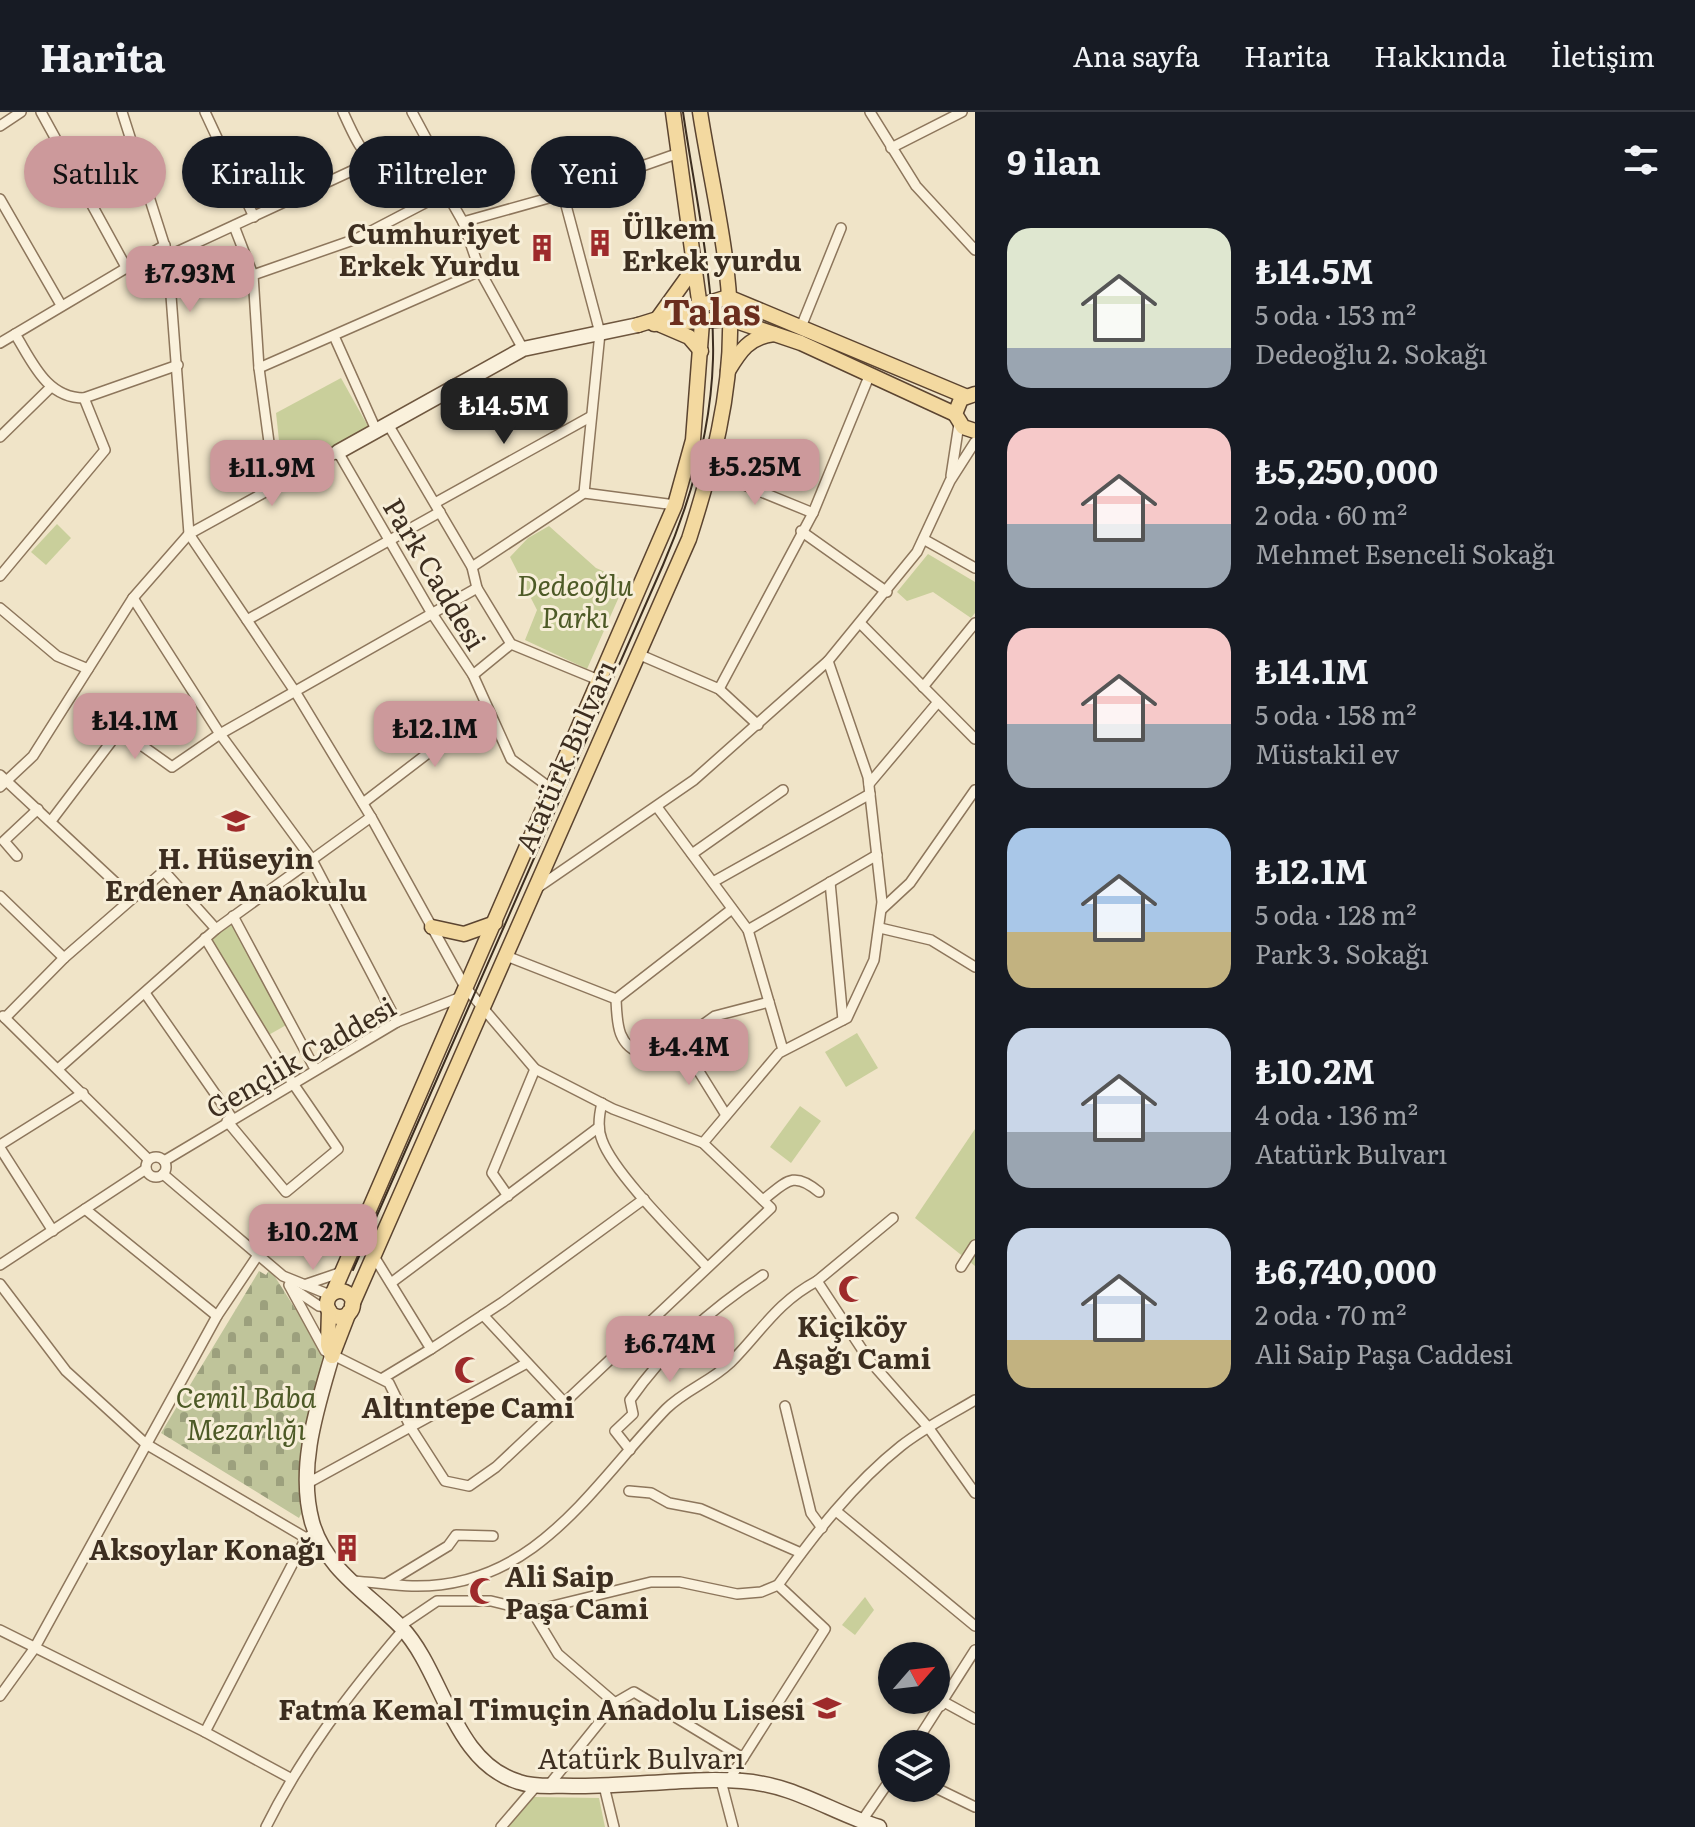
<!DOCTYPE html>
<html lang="tr">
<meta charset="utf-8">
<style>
:root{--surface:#171b24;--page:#20242c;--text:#f1f3f6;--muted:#9ea1a6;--line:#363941;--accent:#cc999b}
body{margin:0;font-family:Literata,serif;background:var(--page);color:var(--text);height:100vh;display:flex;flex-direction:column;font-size:30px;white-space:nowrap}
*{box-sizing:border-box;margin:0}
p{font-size:26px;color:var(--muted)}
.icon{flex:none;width:44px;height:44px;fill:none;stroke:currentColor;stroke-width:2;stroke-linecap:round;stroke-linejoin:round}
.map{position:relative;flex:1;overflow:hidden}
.details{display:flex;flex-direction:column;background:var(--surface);width:720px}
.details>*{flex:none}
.hud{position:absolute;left:24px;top:24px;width:760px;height:72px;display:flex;gap:16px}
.needle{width:52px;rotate:62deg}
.fabs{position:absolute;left:878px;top:1530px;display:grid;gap:16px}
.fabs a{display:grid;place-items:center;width:72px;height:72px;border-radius:50%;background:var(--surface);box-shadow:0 2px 6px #0004;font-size:40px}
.price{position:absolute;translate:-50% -68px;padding:0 18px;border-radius:16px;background:var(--accent);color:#111;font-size:26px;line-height:52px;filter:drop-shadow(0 2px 4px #0008)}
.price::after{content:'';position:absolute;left:50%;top:48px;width:24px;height:18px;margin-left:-12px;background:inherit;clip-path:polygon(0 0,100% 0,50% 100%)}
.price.active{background:#222;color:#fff}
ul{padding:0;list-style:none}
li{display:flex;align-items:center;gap:24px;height:200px;padding:0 32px}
li span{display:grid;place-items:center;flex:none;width:224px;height:160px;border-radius:24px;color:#555}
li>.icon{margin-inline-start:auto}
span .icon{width:96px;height:96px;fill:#fffc;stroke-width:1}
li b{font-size:34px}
h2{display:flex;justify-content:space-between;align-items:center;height:96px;padding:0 32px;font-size:34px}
.chip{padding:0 28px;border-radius:36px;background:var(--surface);box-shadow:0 2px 6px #0004;font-size:28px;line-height:72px}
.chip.active{background:var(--accent);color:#111}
header{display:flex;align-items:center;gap:48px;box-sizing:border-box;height:112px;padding:0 40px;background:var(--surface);border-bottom:2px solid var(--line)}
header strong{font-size:38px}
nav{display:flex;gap:44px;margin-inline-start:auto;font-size:28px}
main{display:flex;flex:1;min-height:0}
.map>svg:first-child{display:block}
.cemetery{fill:url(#cemetery-stones)}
.park{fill:#c9cf9b}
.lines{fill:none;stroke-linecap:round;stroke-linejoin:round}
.street-casing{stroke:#8d765c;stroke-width:12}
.secondary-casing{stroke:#6f573f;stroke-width:17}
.primary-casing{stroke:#5b4430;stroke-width:17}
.street{stroke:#faf1dc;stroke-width:9}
.secondary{stroke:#faf1dc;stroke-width:14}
.primary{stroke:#f3d9a0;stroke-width:14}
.tram{stroke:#3d2e20;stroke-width:2}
.labels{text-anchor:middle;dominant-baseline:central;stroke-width:6;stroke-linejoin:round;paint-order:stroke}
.poi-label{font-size:28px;font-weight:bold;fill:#3d2e20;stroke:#f7eed8;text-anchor:end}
.street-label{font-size:28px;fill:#3d2e20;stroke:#f7eed8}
.park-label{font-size:28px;font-style:italic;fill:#4d5a26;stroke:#f7eed8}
.district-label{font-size:36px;font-weight:bold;fill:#6b2e1e;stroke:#f7eed8}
</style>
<header>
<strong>Harita</strong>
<nav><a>Ana sayfa</a><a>Harita</a><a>Hakkında</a><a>İletişim</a></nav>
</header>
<main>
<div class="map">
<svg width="975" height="1715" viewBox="0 0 975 1715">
<defs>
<pattern id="cemetery-stones" width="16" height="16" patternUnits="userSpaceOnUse" patternTransform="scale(2)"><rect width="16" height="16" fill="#bfc49a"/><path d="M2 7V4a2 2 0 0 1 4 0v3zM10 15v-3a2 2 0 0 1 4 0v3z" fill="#9ca07d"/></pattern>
</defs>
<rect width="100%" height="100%" fill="#f0e4c8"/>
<path class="cemetery" d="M270 1157 326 1245 303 1349 302 1400 299 1406 161 1321 259 1159 266 1163Z"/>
<g class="park">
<path d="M341 266 369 316 283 365 276 301Z"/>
<path d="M57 412 71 426 46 453 31 440Z"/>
<path d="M549 414 596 456 626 469 587 557 525 528 537 498 510 445 528 426Z"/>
<path d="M928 442 975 470V501L971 506 933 480 907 489 897 480Z"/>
<path d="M233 812 288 912 265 925 207 829Z"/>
<path d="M857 921 878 956 846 975 825 940Z"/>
<path d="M800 994 821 1009 791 1051 770 1035Z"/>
<path d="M975 1017V1154L915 1106Z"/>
<path d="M865 1485 874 1498 855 1523 842 1513Z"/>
<path d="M534 1685 599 1686 605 1715H506Z"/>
</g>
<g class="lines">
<g class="street-casing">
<g id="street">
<path d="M41 0 126 155"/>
<path d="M122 0 168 144 189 422"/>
<path d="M205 0 254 105"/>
<path d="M343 0C370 60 372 56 434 41"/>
<path d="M412 0 434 41 446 80 463 110 480 159 523 237"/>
<path d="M870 0 916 74 975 138"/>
<path d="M0 14 21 0"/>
<path d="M891 36 962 0"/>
<path d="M563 82 600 221 584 381"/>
<path d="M0 87 61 193"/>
<path d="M463 110 563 82 679 41"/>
<path d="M234 114 253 163 259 256 275 375"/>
<path d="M168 144 373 49"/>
<path d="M253 163 356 127 446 80"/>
<path d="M801 215 841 116"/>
<path d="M15 222C32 249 46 286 84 286L178 253"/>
<path d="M334 224 377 320"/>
<path d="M0 231 165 133"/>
<path d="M259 256 480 159"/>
<path d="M389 314 472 455 477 476 511 532 601 569"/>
<path d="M0 325 51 275"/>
<path d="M710 359 813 401"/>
<path d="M951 364 959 312"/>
<path d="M435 391 590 305"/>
<path d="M801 419 887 480"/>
<path d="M189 422 296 581 371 705 465 875 535 957 613 997 703 1031 771 1096 496 1355 469 1374 445 1369 411 1316 389 1271 325 1239 289 1173"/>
<path d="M925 428 975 456"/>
<path d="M472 455 584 381 675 393"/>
<path d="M0 464 105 338 84 286"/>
<path d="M133 486 220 622 311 746 397 910"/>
<path d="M0 496 57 544 88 557"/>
<path d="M247 508 440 400"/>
<path d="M861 512 975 627"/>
<path d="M638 542 719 577 758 613"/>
<path d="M473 563 511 532"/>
<path d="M923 575 975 511"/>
<path d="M719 577 813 401 870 262"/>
<path d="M0 663 132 786"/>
<path d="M869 672 938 590"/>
<path d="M0 675 33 644 133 486 189 422 338 340 431 500 473 563 511 647 553 678"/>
<path d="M363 691 487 596"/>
<path d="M657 695 748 818 783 938"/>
<path d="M51 709 120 618 172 655 220 622 477 476"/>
<path d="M692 742 783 678"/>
<path d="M17 744 4 729 38 697"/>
<path d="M713 770 870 682"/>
<path d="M830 770 843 908"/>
<path d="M537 776 694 668 828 549 917 440 950 369 975 330"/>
<path d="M0 784 64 846"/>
<path d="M882 797 910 771 975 678"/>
<path d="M233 804 315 957"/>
<path d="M880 816 931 828 975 855"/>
<path d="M748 818 877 743"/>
<path d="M205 826 292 970 338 1037 286 1080 227 1009"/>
<path d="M504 843 616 887"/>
<path d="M145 881 232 1006"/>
<path d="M616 887C617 911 617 935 644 942L680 929 715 904 769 890"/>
<path d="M616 887 732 797"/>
<path d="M3 904 148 1047"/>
<path d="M5 906 64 846 164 759 216 817"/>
<path d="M680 929 726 1003"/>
<path d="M58 957 216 817 371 705"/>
<path d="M602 991C599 1003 597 1016 602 1028 614 1062 681 1127 707 1155"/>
<path d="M703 1031 779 941 847 906 874 848 882 790 868 665 828 549"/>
<path d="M0 1033 83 981"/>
<path d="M0 1036 53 1119"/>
<circle cx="156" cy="1055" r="10"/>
<path d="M164 1049 397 910 461 885"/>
<path d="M163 1062 283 1164 330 1183"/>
<path d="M508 1084 492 1061 535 957"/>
<path d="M763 1088C786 1070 793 1058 819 1080"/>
<path d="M85 1097 217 1204"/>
<path d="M375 1146 431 1237 383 1266"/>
<path d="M0 1153 146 1057"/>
<path d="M961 1155 975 1133"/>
<path d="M817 1169 893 1106"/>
<path d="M391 1171 599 1015"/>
<path d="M0 1172 66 1259 146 1332 306 1426 311 1423"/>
<path d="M304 1173 342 1160"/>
<path d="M292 1176 319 1194 327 1195"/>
<path d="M483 1203 565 1291"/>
<path d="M431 1237 503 1190 644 1087"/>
<path d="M785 1294 811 1401 822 1416"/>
<path d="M630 1338 615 1319 633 1302 630 1288C665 1238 712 1196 763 1163"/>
<path d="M308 1371 527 1251"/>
<path d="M629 1379 651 1381 669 1391 701 1397 801 1441"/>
<path d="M836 1399 975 1514"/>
<path d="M351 1469C372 1470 391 1473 412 1474 535 1477 591 1375 666 1297 685 1278 710 1270 730 1251 761 1220 776 1191 817 1169L869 1248 928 1315 975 1381"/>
<path d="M387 1471 448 1434 456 1423 493 1424"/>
<path d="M532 1499 651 1470H680L737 1482 761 1480 778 1473"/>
<path d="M400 1514 437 1489H491L532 1499 558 1542 615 1591"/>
<path d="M0 1518 205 1620 306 1426"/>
<path d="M0 1584 34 1537 217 1204 258 1143"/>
<path d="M941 1594 944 1590 975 1607"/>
<path d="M205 1620 290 1666"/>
<path d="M915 1632 975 1538"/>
<path d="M729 1668 825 1517 778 1473C814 1423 853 1372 901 1334 924 1316 950 1303 975 1288"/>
<path d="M721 1669 733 1715"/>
<path d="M549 1673 615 1591 634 1580 743 1646"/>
<path d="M604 1674 614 1715"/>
<path d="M936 1676 975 1695"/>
<path d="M861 1710 892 1665"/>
<path d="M266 1715C302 1642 351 1579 403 1518"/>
<path d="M501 1715 537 1673"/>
</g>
</g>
<g class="secondary-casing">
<g id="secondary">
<path d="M338 340 523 237 638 213"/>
<path d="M332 1244C317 1296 297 1355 312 1410 325 1457 369 1482 401 1515 444 1560 452 1650 519 1670 536 1676 555 1673 573 1674 629 1675 687 1665 742 1669 796 1673 830 1700 879 1715"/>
</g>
</g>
<g class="primary-casing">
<g id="primary">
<path d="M658 206 694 156"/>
<path d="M654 212 730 207 801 231 955 302"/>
<path d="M638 213 728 185 965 284"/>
<path d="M661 213 689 225 701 239"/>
<path d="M728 259C740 239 749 225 774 222"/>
<path d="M975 282 961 287 955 302 963 315 975 319"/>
<path d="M432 815 464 822 495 811"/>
<circle cx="340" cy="1192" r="13"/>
<path d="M333 1181 675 393 693 328 702 210 673 0"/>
<path d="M352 1193 689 427C712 355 732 282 730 206 729 141 710 65 700 0"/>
<path d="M329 1198 328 1233 332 1244"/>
<path d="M332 1244 349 1200"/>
</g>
</g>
<use href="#street" class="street"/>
<use href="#secondary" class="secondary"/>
<use href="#primary" class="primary"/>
<path class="tram" d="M353 1158 663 453C691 388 711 318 713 247 715 172 694 76 683 0"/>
</g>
<defs>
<g id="building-bare" transform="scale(2.16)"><path d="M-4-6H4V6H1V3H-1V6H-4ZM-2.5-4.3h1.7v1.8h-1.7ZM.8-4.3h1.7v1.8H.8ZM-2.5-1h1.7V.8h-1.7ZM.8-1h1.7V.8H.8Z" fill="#9e2a2b" stroke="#f7eed8" stroke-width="2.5" paint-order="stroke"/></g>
<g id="school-bare" transform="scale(2.16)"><path d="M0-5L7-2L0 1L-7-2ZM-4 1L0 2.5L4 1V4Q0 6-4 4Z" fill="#9e2a2b" stroke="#f7eed8" stroke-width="2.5" paint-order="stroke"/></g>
<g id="mosque-bare" transform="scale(2.16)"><path d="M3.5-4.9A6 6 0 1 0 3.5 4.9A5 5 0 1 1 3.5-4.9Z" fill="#9e2a2b" stroke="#f7eed8" stroke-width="2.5" paint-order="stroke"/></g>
</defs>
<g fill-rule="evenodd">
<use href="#building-bare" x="600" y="131"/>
<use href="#building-bare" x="542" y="136"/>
<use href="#school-bare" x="236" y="709"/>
<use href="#mosque-bare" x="852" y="1177"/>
<use href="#mosque-bare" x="468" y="1258"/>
<use href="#building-bare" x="347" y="1436"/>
<use href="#mosque-bare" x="483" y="1479"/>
<use href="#school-bare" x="827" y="1596"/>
</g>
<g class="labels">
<g class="poi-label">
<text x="622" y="115" text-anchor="start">Ülkem<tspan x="622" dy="32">Erkek yurdu</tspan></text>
<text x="520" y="120">Cumhuriyet<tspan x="520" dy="32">Erkek Yurdu</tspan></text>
<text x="236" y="745" text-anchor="middle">H. Hüseyin<tspan x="236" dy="32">Erdener Anaokulu</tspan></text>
<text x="852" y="1213" text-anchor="middle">Kiçiköy<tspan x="852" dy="32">Aşağı Cami</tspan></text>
<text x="468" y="1294" text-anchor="middle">Altıntepe Cami</text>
<text x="325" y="1436">Aksoylar Konağı</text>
<text x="505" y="1463" text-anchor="start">Ali Saip<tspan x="505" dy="32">Paşa Cami</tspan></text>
<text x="805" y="1596">Fatma Kemal Timuçin Anadolu Lisesi</text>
</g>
<g class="street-label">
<text transform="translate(436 461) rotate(59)">Park Caddesi</text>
<text transform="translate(564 644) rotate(-66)">Atatürk Bulvarı</text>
<text transform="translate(300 944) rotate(-30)">Gençlik Caddesi</text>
<text x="641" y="1645">Atatürk Bulvarı</text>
</g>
<g class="park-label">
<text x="575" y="472">Dedeoğlu<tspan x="575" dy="32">Parkı</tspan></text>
<text x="246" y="1284">Cemil Baba<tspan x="246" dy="32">Mezarlığı</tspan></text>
</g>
<g class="district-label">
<text x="712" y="197">Talas</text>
</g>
</g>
</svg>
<div class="fabs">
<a><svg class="needle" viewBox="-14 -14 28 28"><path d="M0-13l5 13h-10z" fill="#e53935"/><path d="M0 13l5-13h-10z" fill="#9ea1a6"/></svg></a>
<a><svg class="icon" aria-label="layers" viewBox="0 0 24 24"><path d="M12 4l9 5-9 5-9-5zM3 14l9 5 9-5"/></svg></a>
</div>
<b class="price" style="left:190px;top:202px">₺7.93M</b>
<b class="price active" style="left:504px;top:334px">₺14.5M</b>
<b class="price" style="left:755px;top:395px">₺5.25M</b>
<b class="price" style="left:272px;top:396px">₺11.9M</b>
<b class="price" style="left:135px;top:649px">₺14.1M</b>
<b class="price" style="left:435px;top:657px">₺12.1M</b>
<b class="price" style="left:689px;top:975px">₺4.4M</b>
<b class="price" style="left:313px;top:1160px">₺10.2M</b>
<b class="price" style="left:670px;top:1272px">₺6.74M</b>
<div class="hud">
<a class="chip active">Satılık</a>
<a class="chip">Kiralık</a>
<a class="chip">Filtreler</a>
<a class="chip">Yeni</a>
</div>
</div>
<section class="details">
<h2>9 ilan<svg class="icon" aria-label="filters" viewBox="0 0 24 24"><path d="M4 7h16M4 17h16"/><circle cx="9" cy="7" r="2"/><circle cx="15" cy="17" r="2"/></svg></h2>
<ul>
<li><span style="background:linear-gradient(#dfe7d0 75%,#9aa5b1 0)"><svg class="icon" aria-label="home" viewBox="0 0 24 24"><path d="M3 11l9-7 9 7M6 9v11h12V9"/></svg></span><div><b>₺14.5M</b><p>5 oda · 153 m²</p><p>Dedeoğlu 2. Sokağı</p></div></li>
<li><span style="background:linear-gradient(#f6c9c9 60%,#9aa5b1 0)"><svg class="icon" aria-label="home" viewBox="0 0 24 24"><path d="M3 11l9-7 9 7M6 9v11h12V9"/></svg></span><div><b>₺5,250,000</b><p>2 oda · 60 m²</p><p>Mehmet Esenceli Sokağı</p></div></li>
<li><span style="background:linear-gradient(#f6c9c9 60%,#9aa5b1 0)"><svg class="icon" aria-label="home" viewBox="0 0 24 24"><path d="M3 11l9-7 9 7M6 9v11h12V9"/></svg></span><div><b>₺14.1M</b><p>5 oda · 158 m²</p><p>Müstakil ev</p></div></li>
<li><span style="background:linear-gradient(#a9c7e8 65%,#c2b280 0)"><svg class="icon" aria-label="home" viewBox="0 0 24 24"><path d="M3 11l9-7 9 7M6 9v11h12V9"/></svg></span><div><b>₺12.1M</b><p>5 oda · 128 m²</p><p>Park 3. Sokağı</p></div></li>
<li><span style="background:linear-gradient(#c9d6e8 65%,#9aa5b1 0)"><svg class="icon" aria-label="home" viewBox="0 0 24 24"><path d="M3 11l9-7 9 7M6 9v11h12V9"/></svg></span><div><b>₺10.2M</b><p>4 oda · 136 m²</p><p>Atatürk Bulvarı</p></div></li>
<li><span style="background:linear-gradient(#c9d6e8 70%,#c2b280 0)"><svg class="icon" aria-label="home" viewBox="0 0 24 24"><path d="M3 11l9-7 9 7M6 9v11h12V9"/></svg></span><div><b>₺6,740,000</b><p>2 oda · 70 m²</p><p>Ali Saip Paşa Caddesi</p></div></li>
</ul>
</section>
</main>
